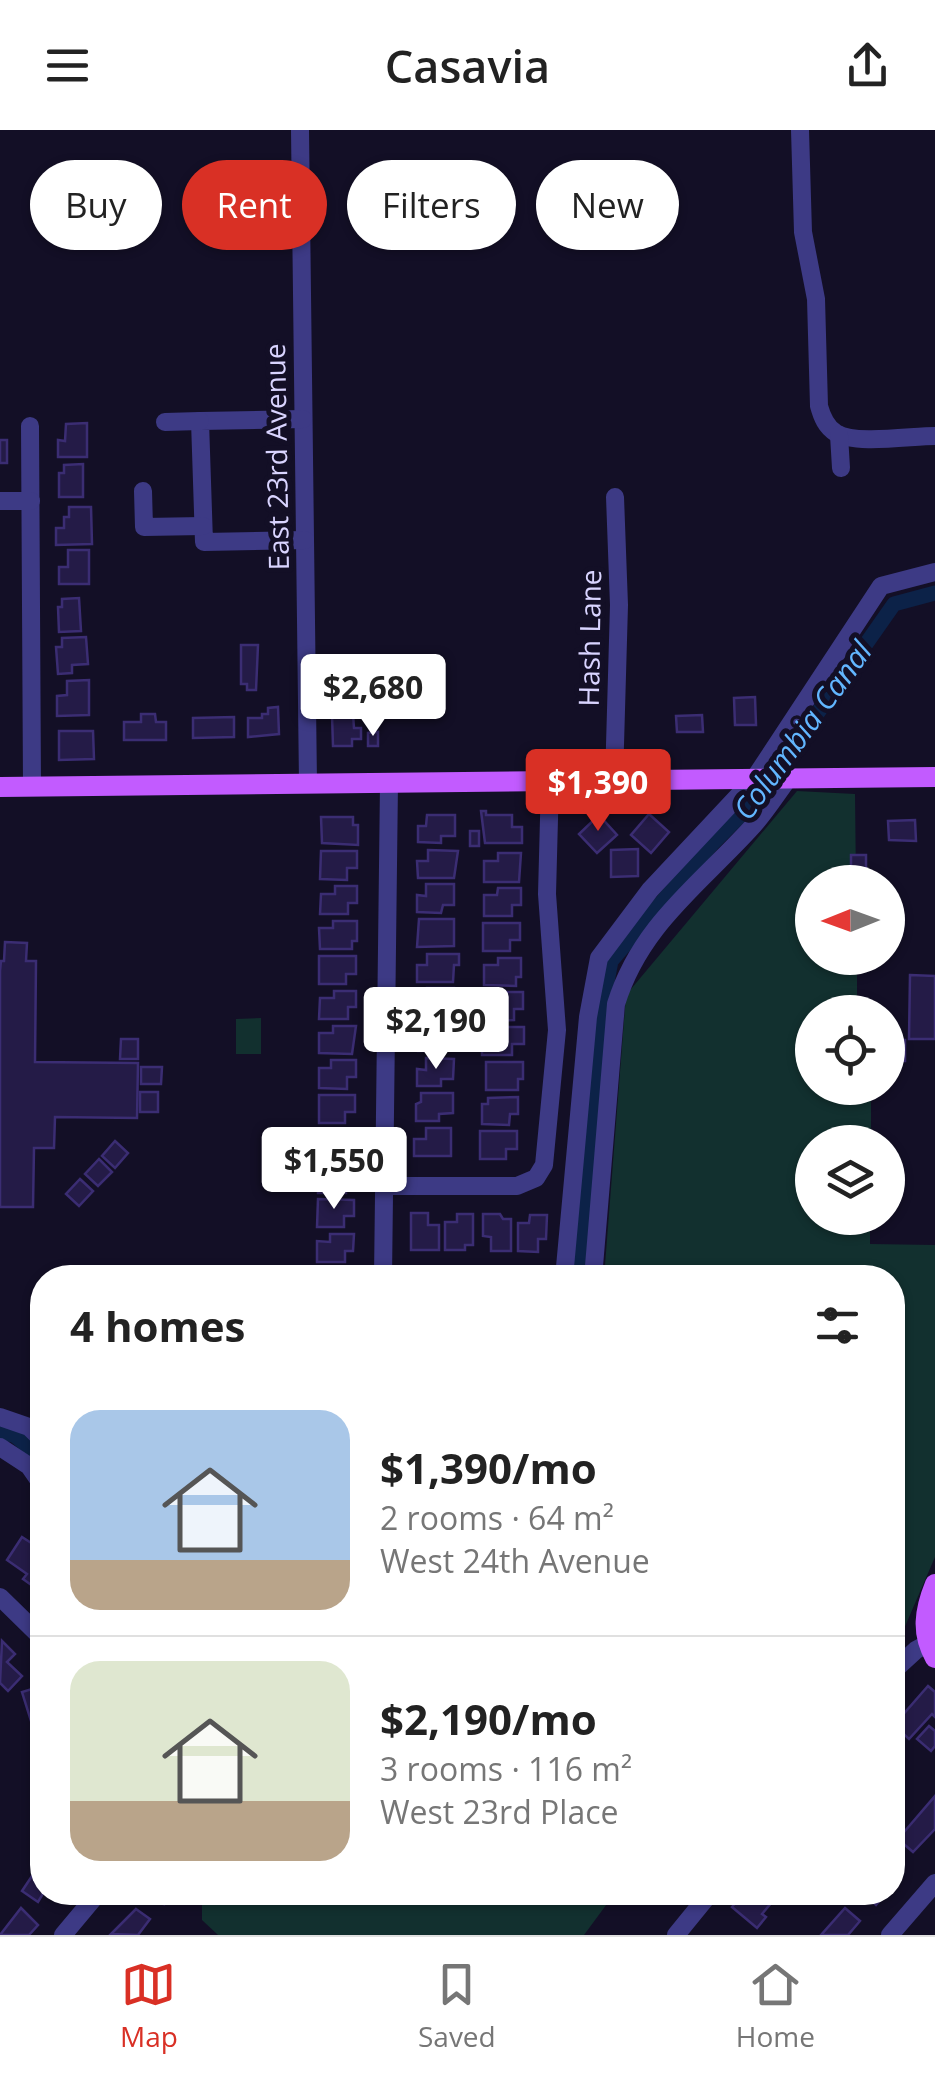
<!DOCTYPE html>
<meta charset="utf-8">
<style>
:root{--surface:#fff;--page:#f2f2f2;--text:#222;--muted:#767676;--line:#e0e0e0;--accent:#d93025}
body{margin:0;font-family:"Open Sans",sans-serif;background:var(--page);color:var(--text);height:100vh;display:flex;flex-direction:column;font-size:38px;white-space:nowrap}
*{box-sizing:border-box;margin:0}
p{font-size:32px;color:var(--muted)}
.icon{flex:none;width:55px;height:55px;fill:none;stroke:currentColor;stroke-width:2;stroke-linecap:round;stroke-linejoin:round}
.map{position:relative;flex:1;overflow:hidden}
.details{position:absolute;left:30px;top:1135px;width:875px;height:640px;display:flex;flex-direction:column;background:var(--surface);border-radius:40px;box-shadow:0 2px 8px #0004}
.details>*{flex:none}
.top-card{position:absolute;left:30px;top:30px;width:875px;height:90px;display:flex;gap:20px}
.needle{width:65px;rotate:269deg}
.controls{position:absolute;left:795px;top:735px;display:grid;gap:20px}
.controls a{display:grid;place-items:center;width:110px;height:110px;border-radius:50%;background:var(--surface);box-shadow:0 2px 8px #0004;font-size:50px}
.price{position:absolute;translate:-50% -85px;padding:0 22px;border-radius:10px;background:#fff;color:#222;font-size:32px;line-height:65px;filter:drop-shadow(0 2px 5px #0008)}
.price::after{content:'';position:absolute;left:50%;top:60px;width:30px;height:22px;margin-left:-15px;background:inherit;clip-path:polygon(0 0,100% 0,50% 100%)}
.price.on{background:var(--accent);color:#fff}
ul{padding:0;list-style:none}
li{display:flex;align-items:center;gap:30px;height:250px;padding:0 40px}
li+li{border-top:2px solid var(--line)}
li span{display:grid;place-items:center;flex:none;width:280px;height:200px;border-radius:30px;color:#555}
li>.icon{margin-inline-start:auto}
span .icon{width:120px;height:120px;fill:#fffc;stroke-width:1}
li b{font-size:42px}
h2{display:flex;justify-content:space-between;align-items:center;height:120px;padding:0 40px;font-size:42px}
.chip{padding:0 35px;border-radius:45px;background:var(--surface);box-shadow:0 2px 8px #0004;font-size:35px;line-height:90px}
.chip.on{background:var(--accent);color:#fff}
header{display:flex;justify-content:space-between;align-items:center;height:130px;padding:0 40px;background:var(--surface);font-size:45px;font-weight:600}
.tabs{display:flex;justify-content:space-around;align-items:center;height:140px;border-top:2px solid var(--line);background:var(--surface);font-size:28px;color:var(--muted)}
.tabs a{display:grid;justify-items:center;gap:5px}
.tabs .on{color:var(--accent)}
.map>svg:first-child{display:block}
.green{fill:#12302f}
.lines{fill:none;stroke-linecap:round;stroke-linejoin:round}
.canal{stroke:#0c2248;stroke-width:15}
.building{fill:#241b47;stroke:#3b2d73;stroke-width:2.5}
.minor{stroke:#3d3a85;stroke-width:18}
.major{stroke:#c25bff;stroke-width:20}
.labels{text-anchor:middle;dominant-baseline:central;stroke-width:10;stroke-linejoin:round;paint-order:stroke}
.street-label{font-size:28px;fill:#d9d4ff;stroke:#130f26}
.water-label{font-size:30px;font-style:italic;fill:#62b6ff;stroke:#130f26}
</style>
<header><svg class="icon" aria-label="menu" viewBox="0 0 24 24"><path d="M4 6h16M4 12h16M4 18h16"/></svg>Casavia<svg class="icon" aria-label="share" viewBox="0 0 24 24"><path d="M12 15V3M7 8l5-5 5 5M5 13v7h14v-7"/></svg></header>
<div class="map">
<svg width="935" height="1805" viewBox="0 0 935 1805">
<rect width="100%" height="100%" fill="#130f26"/>
<g class="green">
<path d="M797 661 855 664 856 752H812V828H857V882H812V958H871V1012H812V1088H870V1114L935 1115V1427L900 1508 892 1504V1148H604L626 865Z"/>
<path d="M261 888V924H236V889Z"/>
<path d="M202 1763 203 1762 615 1763 584 1805H218L202 1790Z"/>
</g>
<g class="lines">
<g class="canal">
<path d="M577 1148 600 888 611 831 712 714 758 668 894 474 935 463"/>
<path d="M0 1303 14 1305 42 1328"/>
</g>
</g>
<g class="building">
<path d="M87 293V327H58V310L65 311 66 294Z"/>
<rect x="0" y="310" width="7" height="23"/>
<path d="M83 334V367H59V343H64V335Z"/>
<path d="M69 377H91L92 414 56 415V398H64V387H69Z"/>
<path d="M68 420H89V454H59V437H68Z"/>
<path d="M79 468 81 501 59 502 58 477H62V469Z"/>
<path d="M86 507 88 534 72 535V543L58 544 56 517H62V508Z"/>
<path d="M241 515H258L256 560H247V554H241Z"/>
<path d="M89 550V585L57 586V566L67 565V551Z"/>
<path d="M755 567 756 595H735L734 568Z"/>
<path d="M278 577 279 604 248 607V588H262V584H268V578Z"/>
<path d="M141 584H155L156 592H166V610H124V592H141Z"/>
<path d="M353 584 354 598H361V609H352V616H333L332 585Z"/>
<path d="M702 585 703 602H677L676 586Z"/>
<path d="M234 587V607L193 608V588Z"/>
<path d="M59 601H93L94 629 59 630Z"/>
<path d="M378 602V616H368V603Z"/>
<path d="M481 681H486V685H512V697H522V713H485Z"/>
<path d="M649 684 669 702 651 723 631 705Z"/>
<path d="M427 685H455V706H441V713L418 712V696H426Z"/>
<path d="M599 685 617 705 597 723 579 704Z"/>
<path d="M321 687H353V695H358V715L322 713Z"/>
<path d="M915 690 916 711 889 710 888 691Z"/>
<rect x="470" y="701" width="9" height="15"/>
<path d="M638 719V746L611 747V720Z"/>
<path d="M428 720 458 721 454 748H418L417 731H428Z"/>
<path d="M321 721H357V738H347V750L320 749Z"/>
<path d="M498 723H521L519 752H484V731H498Z"/>
<rect x="851" y="725" width="15" height="27"/>
<path d="M426 754H454V775H443L441 783 417 782V765L426 766Z"/>
<path d="M335 756H357V773H348V784H320L321 764H335Z"/>
<path d="M498 758H521V775H512V786H484V765H497Z"/>
<path d="M419 789H454V816L417 817Z"/>
<path d="M333 791H357V811H352V819H320L319 798H333Z"/>
<path d="M483 793H520V810H510V821H483Z"/>
<path d="M5 812 27 813 26 831H36L35 932 138 933 137 988 55 987 54 1018H34L33 1077H0V841L1 831H4Z"/>
<path d="M427 824H459V835H454L453 852H417V835H427Z"/>
<path d="M319 826H356V844H346V854H319Z"/>
<path d="M498 828H521V847H516V856L484 855V835H498Z"/>
<path d="M910 845 935 846V909H909Z"/>
<path d="M427 858H454V880L440 879V887H417V870H427Z"/>
<path d="M334 861H356V877H348V889H319L320 868H334Z"/>
<path d="M500 862H523V879H514V890L486 891V870H500Z"/>
<path d="M423 894H454V914L440 913V921H418V905L423 902Z"/>
<path d="M333 896H356L352 924 319 923V903H333Z"/>
<path d="M487 897H524V914H512V925H482V910H487Z"/>
<path d="M121 909H138V929H120Z"/>
<rect x="888" y="910" width="17" height="21"/>
<path d="M426 928 454 929 453 949H441V956H417V939L426 940Z"/>
<path d="M331 930H356V947H347V959L319 958V938H331Z"/>
<path d="M486 932H523V949H518V960H486Z"/>
<path d="M141 937H162L161 954H141Z"/>
<rect x="140" y="962" width="18" height="20"/>
<path d="M421 963H453V983L439 984V991H416V974L421 972Z"/>
<path d="M319 965H355V982H345V993H319Z"/>
<path d="M518 967V984H510L509 995 482 994V974H488V968Z"/>
<path d="M426 998H451V1026H414V1009H426Z"/>
<path d="M332 1000H355V1017H350V1028H318V1007L332 1008Z"/>
<path d="M480 1001H517V1019H506V1029H480Z"/>
<path d="M115 1011 128 1023 115 1038 102 1026Z"/>
<path d="M99 1029 112 1042 98 1056 85 1044Z"/>
<path d="M331 1035H355V1052H346V1063H318V1042H330Z"/>
<path d="M80 1049 93 1061 79 1076 66 1064Z"/>
<path d="M318 1069 354 1070V1086H344V1097H317Z"/>
<path d="M411 1083H428V1095H439V1120H411Z"/>
<path d="M457 1084H473V1115H465V1120H445V1092H457Z"/>
<path d="M483 1084H500L503 1089H511V1121H491V1107L483 1106Z"/>
<path d="M530 1085H547L546 1109H538V1122L518 1121V1093H529Z"/>
<path d="M330 1104H354L353 1121H345V1132H317V1111L330 1112Z"/>
<path d="M317 1139H354L353 1148H317Z"/>
<path d="M22 1407 42 1420V1451L37 1459 23 1449 27 1444 7 1430Z"/>
<path d="M2 1511 15 1524 7 1532 22 1546 8 1561 0 1553Z"/>
<path d="M42 1556V1590L32 1594 22 1562Z"/>
<path d="M928 1556 935 1562V1587L932 1584 909 1609 894 1595Z"/>
<path d="M929 1596 935 1601V1616L931 1621 917 1609Z"/>
<path d="M935 1666V1699L913 1722 898 1709Z"/>
<path d="M42 1731 44 1762 38 1772 22 1761Z"/>
<path d="M147 1762H165L164 1774 146 1771Z"/>
<path d="M744 1762H773L777 1766 762 1784 766 1787 757 1798 732 1777Z"/>
<path d="M862 1762H887L876 1775Z"/>
<path d="M21 1778 38 1795 29 1805H0Z"/>
<path d="M845 1778 860 1791 848 1805H821Z"/>
<path d="M136 1779 150 1789 138 1805 111 1804Z"/>
</g>
<g class="lines">
<g class="minor">
<path d="M300 0 308 654"/>
<path d="M800 0 803 102 816 169 819 276C822 287 826 297 836 303 855 315 911 306 935 306"/>
<path d="M303 289 200 291 204 412 305 410"/>
<path d="M165 292 200 291"/>
<path d="M30 296 32 656"/>
<path d="M839 305 841 338"/>
<path d="M143 361 144 397 203 396"/>
<path d="M0 371H31"/>
<path d="M614 650 619 475 615 367"/>
<path d="M384 1056H517L536 1048 544 1035 557 900 547 764 550 651"/>
<path d="M383 1148 389 653"/>
<path d="M564 1148 588 887 599 828 650 760 754 649 881 456 935 442"/>
<path d="M593 1148 616 874C640 796 698 756 751 698 765 683 776 665 788 649"/>
<path d="M0 1287 29 1297 42 1310"/>
<path d="M0 1317 29 1336 42 1355"/>
<path d="M0 1467 42 1508"/>
<path d="M892 1542 916 1520 927 1514"/>
<path d="M63 1805 99 1762"/>
<path d="M676 1805 711 1762"/>
<path d="M890 1805 935 1753"/>
</g>
<g class="major">
<path d="M0 657 935 647"/>
<path d="M935 1454C924 1481 921 1503 935 1528"/>
</g>
</g>
<g class="labels">
<g class="street-label">
<text transform="translate(276 327) rotate(-91)">East 23rd Avenue</text>
<text transform="translate(589 508) rotate(-89)">Hash Lane</text>
</g>
<g class="water-label">
<text transform="translate(802 600) rotate(-54)">Columbia Canal</text>
</g>
</g>
</svg>
<div class="controls">
<a><svg class="needle" viewBox="-14 -14 28 28"><path d="M0-13l5 13h-10z" fill="#e53935"/><path d="M0 13l5-13h-10z" fill="#767676"/></svg></a>
<a><svg class="icon" aria-label="locate" viewBox="0 0 24 24"><circle cx="12" cy="12" r="6"/><path d="M12 2v4M12 18v4M2 12h4M18 12h4"/></svg></a>
<a><svg class="icon" aria-label="layers" viewBox="0 0 24 24"><path d="M12 4l9 5-9 5-9-5zM3 14l9 5 9-5"/></svg></a>
</div>
<b class="price" style="left:373px;top:609px">$2,680</b>
<b class="price on" style="left:598px;top:704px">$1,390</b>
<b class="price" style="left:436px;top:942px">$2,190</b>
<b class="price" style="left:334px;top:1082px">$1,550</b>
<div class="top-card">
<a class="chip">Buy</a>
<a class="chip on">Rent</a>
<a class="chip">Filters</a>
<a class="chip">New</a>
</div>
<section class="details">
<h2>4 homes<svg class="icon" aria-label="filters" viewBox="0 0 24 24"><path d="M4 7h16M4 17h16"/><circle cx="9" cy="7" r="2"/><circle cx="15" cy="17" r="2"/></svg></h2>
<ul>
<li><span style="background:linear-gradient(#a9c7e8 75%,#b9a48a 0)"><svg class="icon" aria-label="home" viewBox="0 0 24 24"><path d="M3 11l9-7 9 7M6 9v11h12V9"/></svg></span><div><b>$1,390/mo</b><p>2 rooms · 64 m²</p><p>West 24th Avenue</p></div></li>
<li><span style="background:linear-gradient(#dfe7d0 70%,#b9a48a 0)"><svg class="icon" aria-label="home" viewBox="0 0 24 24"><path d="M3 11l9-7 9 7M6 9v11h12V9"/></svg></span><div><b>$2,190/mo</b><p>3 rooms · 116 m²</p><p>West 23rd Place</p></div></li>
</ul>
</section>
</div>
<nav class="tabs">
<a class="on"><svg class="icon" aria-label="map" viewBox="0 0 24 24"><path d="M3 6l6-2 6 2 6-2v14l-6 2-6-2-6 2zM9 4v14M15 6v14"/></svg>Map</a>
<a><svg class="icon" aria-label="saved" viewBox="0 0 24 24"><path d="M7 4h10v16l-5-4-5 4z"/></svg>Saved</a>
<a><svg class="icon" aria-label="home" viewBox="0 0 24 24"><path d="M3 11l9-7 9 7M6 9v11h12V9"/></svg>Home</a>
</nav>
